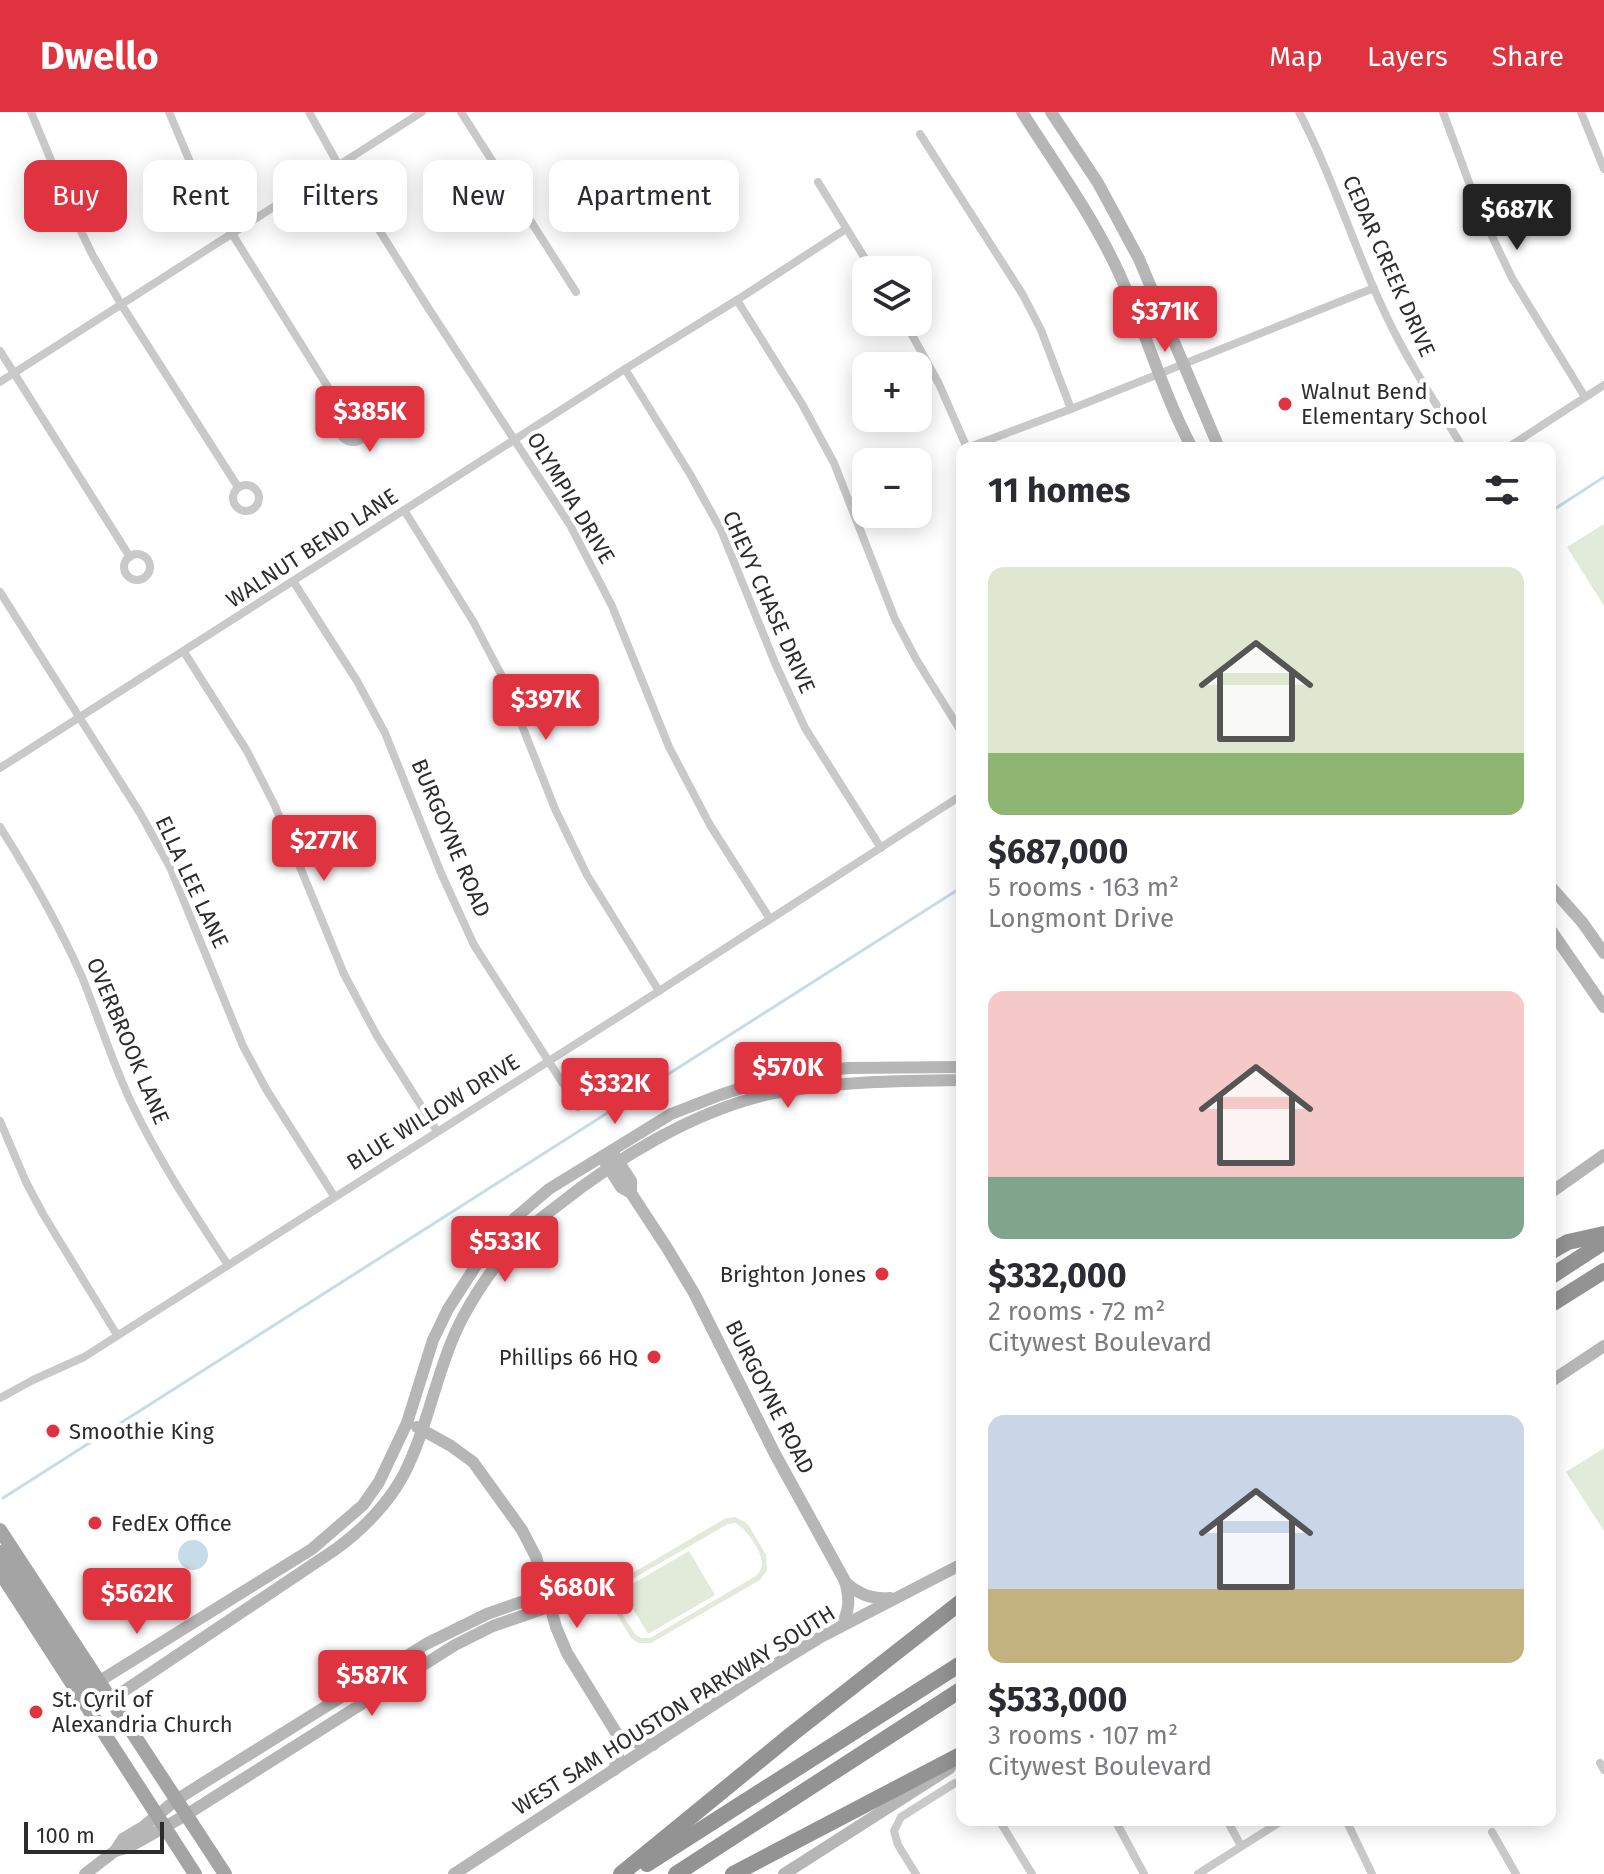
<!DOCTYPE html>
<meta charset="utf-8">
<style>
:root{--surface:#fff;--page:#f2f2f3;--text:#2b2b33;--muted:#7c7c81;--accent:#df3340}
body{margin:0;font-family:"Fira Sans",sans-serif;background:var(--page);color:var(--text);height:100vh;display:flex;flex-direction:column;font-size:30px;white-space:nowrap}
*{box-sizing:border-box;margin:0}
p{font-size:26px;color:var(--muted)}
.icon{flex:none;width:44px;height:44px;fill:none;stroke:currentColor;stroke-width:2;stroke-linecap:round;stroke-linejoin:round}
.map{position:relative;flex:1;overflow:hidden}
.drawer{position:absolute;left:956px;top:330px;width:600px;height:1384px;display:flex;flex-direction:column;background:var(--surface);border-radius:16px;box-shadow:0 4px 20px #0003}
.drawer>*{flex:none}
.guide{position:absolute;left:24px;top:48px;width:760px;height:72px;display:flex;gap:16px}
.buttons{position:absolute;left:852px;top:144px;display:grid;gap:16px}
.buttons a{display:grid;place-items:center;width:80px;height:80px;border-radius:16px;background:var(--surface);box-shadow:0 4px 20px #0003;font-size:40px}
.scale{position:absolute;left:24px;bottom:20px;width:140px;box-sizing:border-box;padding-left:8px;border:4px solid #2c2c2c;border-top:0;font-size:22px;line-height:28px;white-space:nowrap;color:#2c2c2c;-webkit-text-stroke:6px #fff;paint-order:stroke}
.price{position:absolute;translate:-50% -68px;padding:0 18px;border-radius:8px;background:var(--accent);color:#fff;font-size:26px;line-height:52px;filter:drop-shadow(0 2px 4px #0008)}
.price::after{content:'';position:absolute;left:50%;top:48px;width:24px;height:18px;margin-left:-12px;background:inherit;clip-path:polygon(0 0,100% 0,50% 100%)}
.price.current{background:#222;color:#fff}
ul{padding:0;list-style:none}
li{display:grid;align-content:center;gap:16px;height:424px;padding:0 32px}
li span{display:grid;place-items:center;height:248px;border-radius:16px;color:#555}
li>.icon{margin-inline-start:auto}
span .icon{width:144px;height:144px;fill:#fffc;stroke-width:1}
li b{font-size:34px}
h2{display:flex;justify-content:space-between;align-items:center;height:96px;padding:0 32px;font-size:34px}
.chip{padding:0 28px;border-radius:16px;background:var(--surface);box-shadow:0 4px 20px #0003;font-size:28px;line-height:72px}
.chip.current{background:var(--accent);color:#fff}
header{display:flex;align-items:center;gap:48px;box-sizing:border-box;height:112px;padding:0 40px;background:var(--accent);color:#fff}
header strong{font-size:38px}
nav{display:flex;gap:44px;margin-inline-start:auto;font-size:28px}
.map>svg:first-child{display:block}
.green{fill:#e2eada;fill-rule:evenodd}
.water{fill:#c6dce9}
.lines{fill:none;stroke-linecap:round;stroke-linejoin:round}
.stream{stroke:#c6dce9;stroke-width:3}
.street{stroke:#c9c9c9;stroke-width:8}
.secondary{stroke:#b6b6b6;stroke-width:12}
.primary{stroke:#a4a4a4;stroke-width:14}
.highway{stroke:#939393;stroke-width:16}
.poi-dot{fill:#df3340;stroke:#fff;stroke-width:3}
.labels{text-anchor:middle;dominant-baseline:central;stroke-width:8;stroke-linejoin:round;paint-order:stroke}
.street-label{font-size:22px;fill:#2c2c2c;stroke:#fff}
.poi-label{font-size:22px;fill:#2c2c2c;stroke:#fff;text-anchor:start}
</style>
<header>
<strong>Dwello</strong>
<nav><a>Map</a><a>Layers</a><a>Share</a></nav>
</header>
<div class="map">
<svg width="1604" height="1762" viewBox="0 0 1604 1762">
<rect width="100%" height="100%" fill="#fff"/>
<g class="green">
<path d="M1604 412V494L1567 435Z"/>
<path d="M1604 1336V1419L1566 1360Z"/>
<path d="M735 1405 745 1410 749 1414 766 1443 767 1458 760 1468 651 1531H638L631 1526 612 1494 611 1481 619 1469 726 1406ZM735 1411C745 1415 762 1439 762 1451 762 1457 760 1459 756 1464L650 1526H641L635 1522C626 1507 609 1489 622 1473L728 1412Z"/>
<path d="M689 1439 715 1483 648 1522 622 1478Z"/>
</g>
<circle class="water" cx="193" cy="1443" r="15"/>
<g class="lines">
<g class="stream">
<path d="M1550 400 1604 365"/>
<path d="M3 1386 962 775"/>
</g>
<g class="street">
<path d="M31 0 78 113 93 144 121 192 238 375"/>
<path d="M169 0 196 64 346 304"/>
<path d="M309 0 339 54 425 191 570 413 612 494 669 635 710 713 770 807"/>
<path d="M461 0 576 180"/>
<path d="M1299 0C1338 75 1360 157 1400 231 1419 267 1442 301 1463 336"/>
<path d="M1443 0 1478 95 1512 166 1585 285"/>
<path d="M1581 0 1604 57"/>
<path d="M920 22 1023 183 1041 218 1071 297"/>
<path d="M818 70 872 158"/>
<path d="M737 188 802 292 834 351 895 507 916 547 962 621"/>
<path d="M905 210 939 272 967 336"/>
<path d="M0 239 130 445"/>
<path d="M625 257 690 362 721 418 775 551 805 616 881 736"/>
<path d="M0 270 422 0"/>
<circle cx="353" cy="316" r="14"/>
<path d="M967 336 1071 297 1374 176"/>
<path d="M1507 336 1604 273"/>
<circle cx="246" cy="386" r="13"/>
<path d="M404 398 473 509 504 568 555 697 587 763 659 879"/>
<circle cx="137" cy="455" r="13"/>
<path d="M293 469 357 569 385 621 441 761 474 833 578 995"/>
<path d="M0 480 140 701 170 755 243 934 266 977 334 1084"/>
<path d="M184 540 247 639 275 694 344 862 377 924 437 1019"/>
<path d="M0 656 625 257 737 188 846 117"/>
<path d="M0 715C31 764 59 813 82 865 99 907 112 950 131 990 158 1047 193 1100 228 1153"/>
<path d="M0 1009 26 1070 43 1102 117 1223"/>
<path d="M0 1286 33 1268 84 1245 659 879 962 683"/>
<path d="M1600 1651 1604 1658"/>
<path d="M999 1708 1032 1762"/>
<path d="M1115 1708 1144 1762"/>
<path d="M1227 1708 1241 1734"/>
<path d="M1346 1708 1372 1762"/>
<path d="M1492 1720 1516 1762"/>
<path d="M916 1762 898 1733 894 1719 901 1705 955 1671H962"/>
<path d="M1198 1762 1283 1708"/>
</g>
<g class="secondary">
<path d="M1022 0C1055 52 1092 103 1118 159 1145 217 1162 280 1192 336"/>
<path d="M1051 0 1098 71 1139 147 1219 336"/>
<path d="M1550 774 1582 810 1604 841"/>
<path d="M1550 817 1604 895"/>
<path d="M615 1044 631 1069V1081"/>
<path d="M605 1050 621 1075 631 1081 667 1136 694 1181 775 1342 845 1469C850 1486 850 1500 840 1515"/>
<path d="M1550 1081 1604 1043"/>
<path d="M1550 1270 1604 1234"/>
<path d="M417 1315 451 1334 473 1350 522 1418 536 1445 556 1515 567 1541 617 1622 618 1644 614 1658"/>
<path d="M845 1470C858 1482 872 1488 890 1486"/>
<path d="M98 1570 312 1437 363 1393 379 1370 407 1311 433 1228 448 1197 477 1152 515 1106 549 1077 671 1002 720 983 769 967 815 959 849 956 962 955"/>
<path d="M112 1587 336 1437C362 1418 389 1391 404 1362 430 1311 437 1253 464 1203 481 1172 503 1141 529 1117 537 1108 548 1101 557 1094 617 1046 694 999 770 982 833 969 897 969 962 968"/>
<path d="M617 1622 638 1631 653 1633"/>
<path d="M115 1739 129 1735 186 1703 455 1533 493 1514 551 1494"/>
<path d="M85 1762 115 1739 123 1727 143 1715 176 1688 426 1532 487 1502 547 1481"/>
<path d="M454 1762 773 1554 819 1526 962 1452"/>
<path d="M784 1762 950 1656"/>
</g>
<g class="primary">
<path d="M0 1418 225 1762"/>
<path d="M0 1440 86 1573 96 1581 108 1586"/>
<path d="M0 1460 195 1762"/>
</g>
<g class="highway">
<path d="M1550 1140 1568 1130 1604 1122"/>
<path d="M1550 1165 1604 1130"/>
<path d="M1550 1193 1604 1159"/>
<path d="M647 1752 962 1551"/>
<path d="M621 1762 792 1622 962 1489"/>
<path d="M676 1762 962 1577"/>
<path d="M733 1762 962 1642"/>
</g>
</g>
<g class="poi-dot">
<circle cx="1285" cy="292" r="8"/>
<circle cx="882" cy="1162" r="8"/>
<circle cx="654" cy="1245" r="8"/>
<circle cx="53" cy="1319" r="8"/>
<circle cx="95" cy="1411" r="8"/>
<circle cx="36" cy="1600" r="8"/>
</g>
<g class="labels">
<g class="street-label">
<text transform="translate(1389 154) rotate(66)">CEDAR CREEK DRIVE</text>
<text transform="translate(571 386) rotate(59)">OLYMPIA DRIVE</text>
<text transform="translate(312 436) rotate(-33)">WALNUT BEND LANE</text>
<text transform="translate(769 490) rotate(66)">CHEVY CHASE DRIVE</text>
<text transform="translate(451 726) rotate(67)">BURGOYNE ROAD</text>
<text transform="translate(192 770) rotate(65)">ELLA LEE LANE</text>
<text transform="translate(128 929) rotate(67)">OVERBROOK LANE</text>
<text transform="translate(433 1000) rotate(-32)">BLUE WILLOW DRIVE</text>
<text transform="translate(770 1285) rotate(63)">BURGOYNE ROAD</text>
<text transform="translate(674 1598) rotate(-32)">WEST SAM HOUSTON PARKWAY SOUTH</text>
</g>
<g class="poi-label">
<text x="1301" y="279">Walnut Bend<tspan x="1301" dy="25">Elementary School</tspan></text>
<text x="866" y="1162" text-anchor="end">Brighton Jones</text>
<text x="638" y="1245" text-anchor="end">Phillips 66 HQ</text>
<text x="69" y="1319">Smoothie King</text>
<text x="111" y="1411">FedEx Office</text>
<text x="52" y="1587">St. Cyril of<tspan x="52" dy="25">Alexandria Church</tspan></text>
</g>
</g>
</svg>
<div class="buttons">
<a><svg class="icon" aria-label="layers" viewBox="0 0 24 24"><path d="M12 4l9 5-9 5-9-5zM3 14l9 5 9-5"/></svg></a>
<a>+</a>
<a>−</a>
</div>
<div class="scale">100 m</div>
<b class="price current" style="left:1517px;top:140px">$687K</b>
<b class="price" style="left:1165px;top:242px">$371K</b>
<b class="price" style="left:370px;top:342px">$385K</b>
<b class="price" style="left:546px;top:630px">$397K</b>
<b class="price" style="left:324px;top:771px">$277K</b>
<b class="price" style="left:788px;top:998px">$570K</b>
<b class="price" style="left:615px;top:1014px">$332K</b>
<b class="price" style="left:505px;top:1172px">$533K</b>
<b class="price" style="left:577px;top:1518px">$680K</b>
<b class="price" style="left:137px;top:1524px">$562K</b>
<b class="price" style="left:372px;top:1606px">$587K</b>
<div class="guide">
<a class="chip current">Buy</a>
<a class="chip">Rent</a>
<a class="chip">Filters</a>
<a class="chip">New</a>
<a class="chip">Apartment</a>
</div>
<section class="drawer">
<h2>11 homes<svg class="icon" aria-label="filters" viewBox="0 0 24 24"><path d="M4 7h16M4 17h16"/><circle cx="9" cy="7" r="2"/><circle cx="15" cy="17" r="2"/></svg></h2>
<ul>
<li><span style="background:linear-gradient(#dfe7d0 75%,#8fb573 0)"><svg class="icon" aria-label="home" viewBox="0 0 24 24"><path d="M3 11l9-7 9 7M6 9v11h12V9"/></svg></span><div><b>$687,000</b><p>5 rooms · 163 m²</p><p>Longmont Drive</p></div></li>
<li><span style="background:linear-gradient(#f6c9c9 75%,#7fa58c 0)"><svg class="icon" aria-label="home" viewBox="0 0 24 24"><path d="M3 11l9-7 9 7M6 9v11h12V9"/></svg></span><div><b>$332,000</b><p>2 rooms · 72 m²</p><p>Citywest Boulevard</p></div></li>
<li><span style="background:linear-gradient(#c9d6e8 70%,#c2b280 0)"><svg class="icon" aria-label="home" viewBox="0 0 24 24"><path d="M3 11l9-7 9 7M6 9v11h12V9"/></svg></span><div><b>$533,000</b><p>3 rooms · 107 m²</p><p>Citywest Boulevard</p></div></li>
</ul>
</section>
</div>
